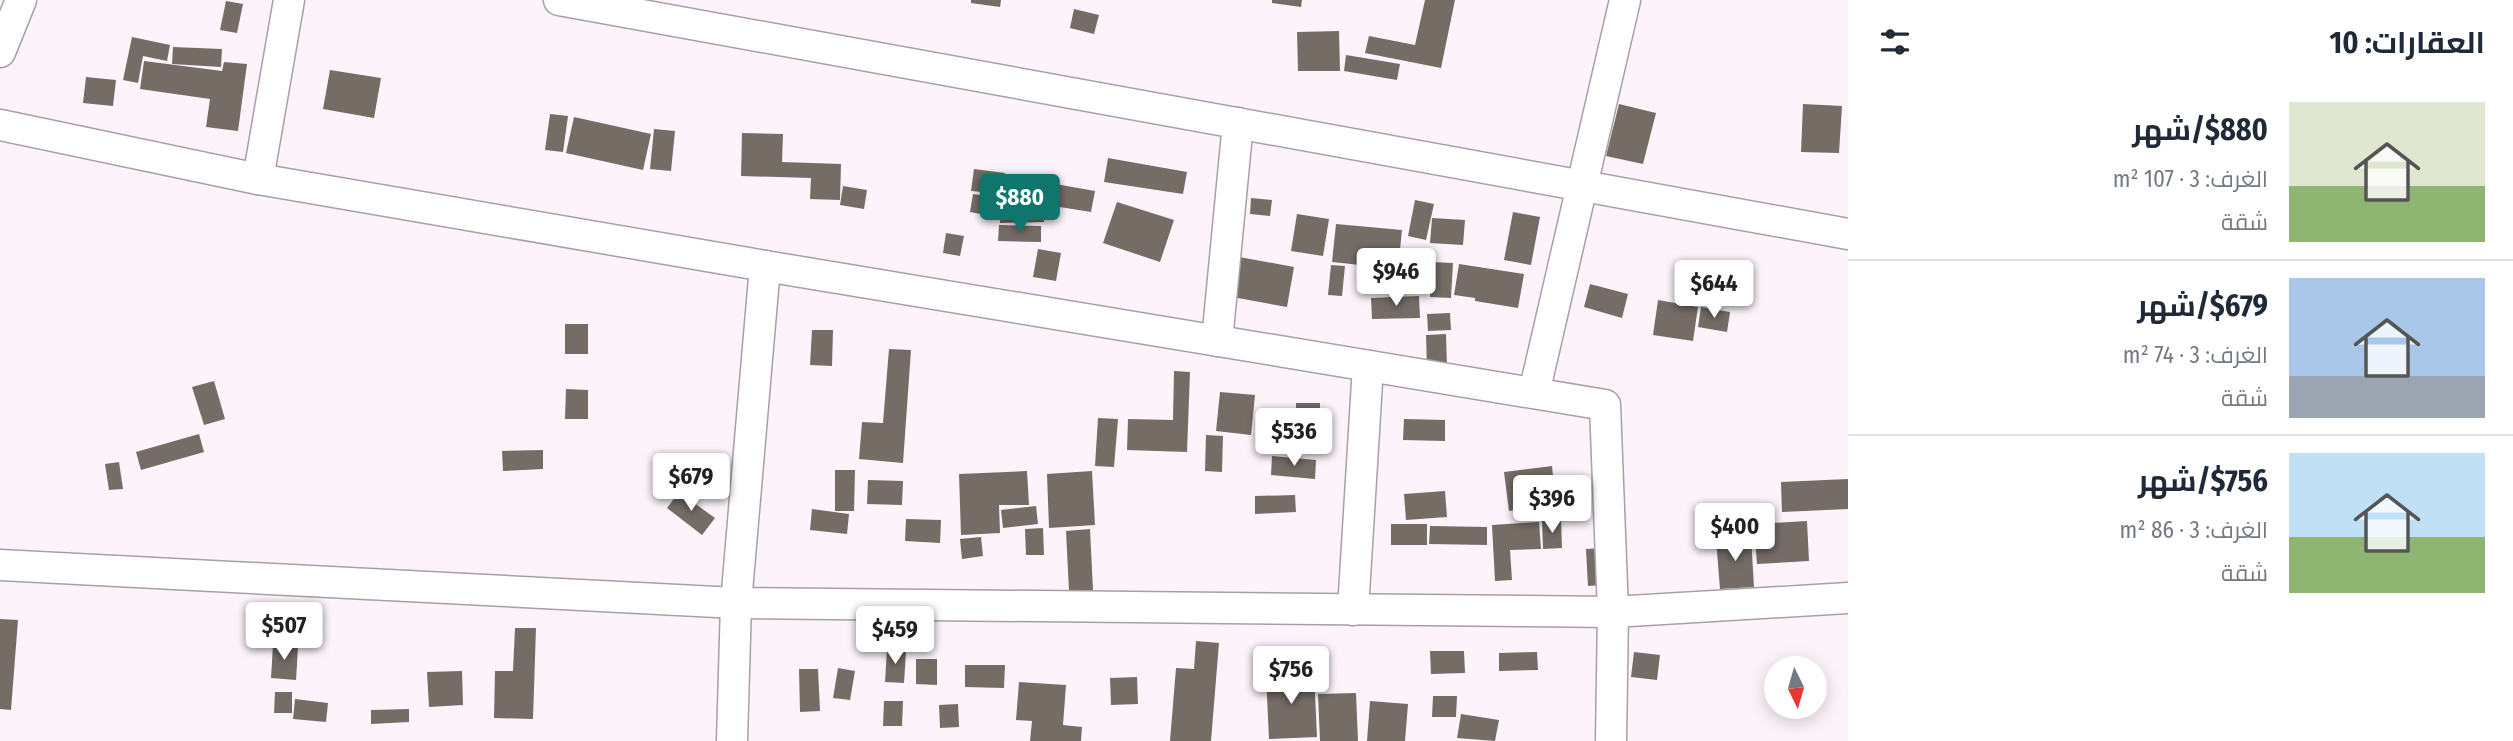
<!DOCTYPE html>
<html lang="ar">
<meta charset="utf-8">
<style>
:root{--surface:#fff;--page:#f6f6f7;--text:#1f2937;--muted:#747a83;--line:#e0e1e3;--accent:#0f766e}
body{margin:0;font-family:"Fira Sans Condensed",Cairo,sans-serif;background:var(--page);color:var(--text);direction:rtl;height:100vh;display:flex;flex-direction:column;font-size:26px;white-space:nowrap}
*{box-sizing:border-box;margin:0}
p{font-size:23px;color:var(--muted)}
.icon{flex:none;width:38px;height:38px;fill:none;stroke:currentColor;stroke-width:2;stroke-linecap:round;stroke-linejoin:round}
.map{position:relative;flex:1;overflow:hidden;direction:ltr}
.details{display:flex;flex-direction:column;background:var(--surface);width:665px}
.details>*{flex:none}
.needle{width:46px;rotate:175deg}
.tools{position:absolute;left:1764px;top:656px;display:grid;gap:14px}
.tools a{display:grid;place-items:center;width:63px;height:63px;border-radius:50%;background:var(--surface);box-shadow:0 4px 18px #0003;font-size:35px}
.price{position:absolute;translate:-50% -60px;padding:0 16px;border-radius:7px;background:#fff;color:#222;font-size:23px;line-height:46px;filter:drop-shadow(0 2px 4px #0008)}
.price::after{content:'';position:absolute;left:50%;top:42px;width:21px;height:16px;margin-left:-10px;background:inherit;clip-path:polygon(0 0,100% 0,50% 100%)}
.price.on{background:var(--accent);color:#fff}
ul{padding:0;list-style:none}
li{display:flex;align-items:center;gap:21px;height:175px;padding:0 28px}
li+li{border-top:2px solid var(--line)}
li span{display:grid;place-items:center;flex:none;width:196px;height:140px;border-radius:0px;color:#555}
li>.icon{margin-inline-start:auto}
span .icon{width:84px;height:84px;fill:#fffc;stroke-width:1}
li b{font-size:30px}
h2{display:flex;justify-content:space-between;align-items:center;height:84px;padding:0 28px;font-size:30px}
main{display:flex;flex:1;min-height:0}
.map>svg:first-child{display:block}
.building{fill:#756c66}
.lines{fill:none;stroke-linecap:round;stroke-linejoin:round}
.minor-casing{stroke:#a89fa7;stroke-width:33}
.minor{stroke:#fff;stroke-width:30}
</style>
<main>
<section class="details">
<h2>العقارات: 10<svg class="icon" aria-label="filters" viewBox="0 0 24 24"><path d="M4 7h16M4 17h16"/><circle cx="9" cy="7" r="2"/><circle cx="15" cy="17" r="2"/></svg></h2>
<ul>
<li><span style="background:linear-gradient(#dfe7d0 60%,#8fb573 0)"><svg class="icon" aria-label="home" viewBox="0 0 24 24"><path d="M3 11l9-7 9 7M6 9v11h12V9"/></svg></span><div><b>$880/شهر</b><p>الغرف: 3 · 107 m²</p><p>شقة</p></div></li>
<li><span style="background:linear-gradient(#a9c7e8 70%,#9aa5b1 0)"><svg class="icon" aria-label="home" viewBox="0 0 24 24"><path d="M3 11l9-7 9 7M6 9v11h12V9"/></svg></span><div><b>$679/شهر</b><p>الغرف: 3 · 74 m²</p><p>شقة</p></div></li>
<li><span style="background:linear-gradient(#bfe0f5 60%,#8fb573 0)"><svg class="icon" aria-label="home" viewBox="0 0 24 24"><path d="M3 11l9-7 9 7M6 9v11h12V9"/></svg></span><div><b>$756/شهر</b><p>الغرف: 3 · 86 m²</p><p>شقة</p></div></li>
</ul>
</section>
<div class="map">
<svg width="1848" height="741" viewBox="0 0 1848 741">
<rect width="100%" height="100%" fill="#fcf3fb"/>
<g class="building">
<path d="M971 0H1001L1000 7 971 3Z"/>
<path d="M1272 0H1302L1301 7 1272 3Z"/>
<path d="M1425 0H1455L1441 68 1365 53 1369 36 1415 45Z"/>
<path d="M226 1 243 4 237 33 220 30Z"/>
<path d="M1074 9 1099 15 1094 34 1070 28Z"/>
<path d="M1339 31 1340 71H1298L1297 32Z"/>
<path d="M132 37 170 45 167 61 143 56 138 83 123 80Z"/>
<path d="M173 47 222 49 221 67 172 64Z"/>
<path d="M1346 55 1400 64 1397 80 1344 71Z"/>
<path d="M144 61 222 71 224 62 247 64 238 131 206 127 210 99 140 89Z"/>
<path d="M330 70 381 78 374 118 323 109Z"/>
<path d="M86 77 116 80 113 106 83 103Z"/>
<path d="M1619 104 1656 113 1643 164 1606 156Z"/>
<path d="M1803 104 1842 106 1839 153 1801 152Z"/>
<path d="M550 114 568 116 563 152 545 150Z"/>
<path d="M574 117 651 134 643 170 566 153Z"/>
<path d="M654 129 675 131 671 171 650 169Z"/>
<path d="M742 133 783 134 782 162 841 164 840 200 810 199 811 178 741 176Z"/>
<path d="M1108 158 1187 172 1183 194 1104 182Z"/>
<path d="M974 169 1005 173 1003 194 971 191Z"/>
<path d="M1050 183 1095 191 1091 212 1047 205Z"/>
<path d="M843 186 867 190 864 209 840 205Z"/>
<path d="M973 194 999 198 996 217 970 212Z"/>
<path d="M1251 198 1272 200 1270 216 1250 214Z"/>
<path d="M1415 200 1434 204 1426 240 1408 236Z"/>
<path d="M1044 202V222L1000 223V203Z"/>
<path d="M1117 202 1174 220 1160 262 1103 243Z"/>
<path d="M1513 212 1540 217 1531 265 1504 260Z"/>
<path d="M1297 214 1329 219 1323 256 1291 251Z"/>
<path d="M1432 218 1465 220 1463 245 1430 243Z"/>
<path d="M1336 224 1402 230 1398 269 1332 262Z"/>
<path d="M999 225 1041 226V242L998 241Z"/>
<path d="M946 233 964 236 960 256 943 253Z"/>
<path d="M1038 249 1061 253 1056 281 1033 277Z"/>
<path d="M1234 256 1294 267 1287 307 1227 296Z"/>
<path d="M1431 262 1453 263 1451 298 1430 297Z"/>
<path d="M1459 264 1524 274 1518 308 1475 301V298L1454 295Z"/>
<path d="M1331 265 1345 266 1342 296 1328 295Z"/>
<path d="M1590 284 1628 294 1622 318 1584 307Z"/>
<path d="M1419 296 1420 318 1372 319 1371 298Z"/>
<path d="M1658 300 1698 307 1693 341 1653 335Z"/>
<path d="M1701 307 1730 312 1727 332 1698 327Z"/>
<path d="M1450 313 1451 330 1428 331 1427 314Z"/>
<rect x="565" y="324" width="23" height="30"/>
<path d="M812 330H833L832 366 810 365Z"/>
<path d="M1446 334 1447 368 1427 369 1426 335Z"/>
<path d="M889 349 911 350 903 463 859 459 862 422 883 423Z"/>
<path d="M1174 371 1190 372 1187 452 1127 450 1128 419 1173 420Z"/>
<path d="M214 381 225 419 204 425 192 387Z"/>
<path d="M566 389 588 390V419H565Z"/>
<path d="M1220 392 1255 395 1251 435 1216 431Z"/>
<rect x="1296" y="403" width="24" height="29"/>
<path d="M1098 418 1118 419 1114 467 1095 466Z"/>
<path d="M1404 419 1445 420V441L1403 440Z"/>
<path d="M199 434 204 452 141 470 136 452Z"/>
<path d="M1206 435 1223 436 1222 472 1205 471Z"/>
<path d="M543 450V469L503 471 502 451Z"/>
<path d="M1272 456 1316 460 1315 479 1271 475Z"/>
<path d="M119 462 123 489 109 490 105 464Z"/>
<path d="M1552 466 1556 505 1509 511 1504 472Z"/>
<path d="M835 470H855L854 511H835Z"/>
<path d="M1027 471 1029 505H999L1000 533 961 535 959 474Z"/>
<path d="M1092 471 1095 525 1049 528 1047 474Z"/>
<path d="M1848 479V509L1782 512 1781 482Z"/>
<path d="M868 480 903 481 902 505 867 504Z"/>
<path d="M1561 488 1580 489 1579 508H1560Z"/>
<path d="M1445 491 1447 517 1406 520 1404 494Z"/>
<path d="M679 492 715 518 702 535 667 508Z"/>
<path d="M1295 495 1296 512 1255 514V496Z"/>
<path d="M1036 506 1038 524 1003 528 1001 510Z"/>
<path d="M812 509 849 514 847 534 810 530Z"/>
<path d="M906 519 941 520 940 543 905 541Z"/>
<path d="M1561 520 1562 548 1543 549 1542 521Z"/>
<path d="M1807 521 1809 561 1757 564 1754 524Z"/>
<path d="M1539 522 1541 549 1510 550 1512 580 1495 581 1492 525Z"/>
<rect x="1391" y="524" width="36" height="21"/>
<path d="M1430 526 1487 527V545L1429 544Z"/>
<path d="M1043 528 1044 555H1026L1025 529Z"/>
<path d="M1090 529 1093 590 1069 591 1066 531Z"/>
<path d="M1751 536 1754 587 1720 589 1716 539Z"/>
<path d="M981 537 983 556 962 559 960 539Z"/>
<path d="M1602 548 1604 585 1588 586 1586 549Z"/>
<path d="M0 619 18 620 11 710 0 709Z"/>
<path d="M515 628H536L533 719 494 718 495 671H513Z"/>
<path d="M1196 641 1219 643 1211 741H1170L1176 668 1194 669Z"/>
<path d="M273 645 298 647 296 680 271 678Z"/>
<path d="M887 650 906 651 904 683 885 682Z"/>
<path d="M1430 651H1464L1465 673 1431 674Z"/>
<path d="M1537 652 1538 670 1499 671V653Z"/>
<path d="M1634 652 1660 655 1657 680 1631 677Z"/>
<path d="M916 659H937V685L916 684Z"/>
<path d="M965 665H1005L1004 688 965 687Z"/>
<path d="M838 668 855 671 850 700 833 698Z"/>
<path d="M799 669H818L820 711 800 712Z"/>
<path d="M462 671 463 705 429 707 427 672Z"/>
<path d="M1314 673 1317 737 1269 739 1266 675Z"/>
<path d="M1137 677 1138 704 1111 705 1110 678Z"/>
<path d="M1019 682 1066 685 1063 725 1082 727 1081 741H1030L1032 721 1016 720Z"/>
<path d="M275 692H292V713H274Z"/>
<path d="M1356 693 1358 741H1320L1318 694Z"/>
<path d="M1433 696H1457L1456 717H1432Z"/>
<path d="M295 699 328 703 326 722 293 719Z"/>
<path d="M884 701H903L902 726H883Z"/>
<path d="M1370 701 1408 704 1405 741H1367Z"/>
<path d="M958 704 959 727 940 728 939 705Z"/>
<path d="M409 709V722L371 724V710Z"/>
<path d="M1461 714 1499 720 1495 741 1457 738Z"/>
</g>
<g class="lines">
<g class="minor-casing">
<g id="minor">
<path d="M559 0 1848 234"/>
<path d="M0 52 21 0"/>
<path d="M0 125 258 179 765 266 1605 405 1613 612 1611 741"/>
<path d="M258 179 289 0"/>
<path d="M1217 341 1238 123"/>
<path d="M1534 393 1625 0"/>
<path d="M0 565 736 603 1613 612 1848 598"/>
<path d="M1353 610 1368 366"/>
<path d="M732 741 736 603 765 266"/>
</g>
</g>
<use href="#minor" class="minor"/>
</g>
</svg>
<div class="tools">
<a><svg class="needle" viewBox="-14 -14 28 28"><path d="M0-13l5 13h-10z" fill="#e53935"/><path d="M0 13l5-13h-10z" fill="#747a83"/></svg></a>
</div>
<b class="price on" style="left:1020px;top:234px">$880</b>
<b class="price" style="left:1396px;top:308px">$946</b>
<b class="price" style="left:1714px;top:320px">$644</b>
<b class="price" style="left:1294px;top:468px">$536</b>
<b class="price" style="left:691px;top:513px">$679</b>
<b class="price" style="left:1552px;top:535px">$396</b>
<b class="price" style="left:1735px;top:563px">$400</b>
<b class="price" style="left:284px;top:662px">$507</b>
<b class="price" style="left:895px;top:666px">$459</b>
<b class="price" style="left:1291px;top:706px">$756</b>
</div>
</main>
